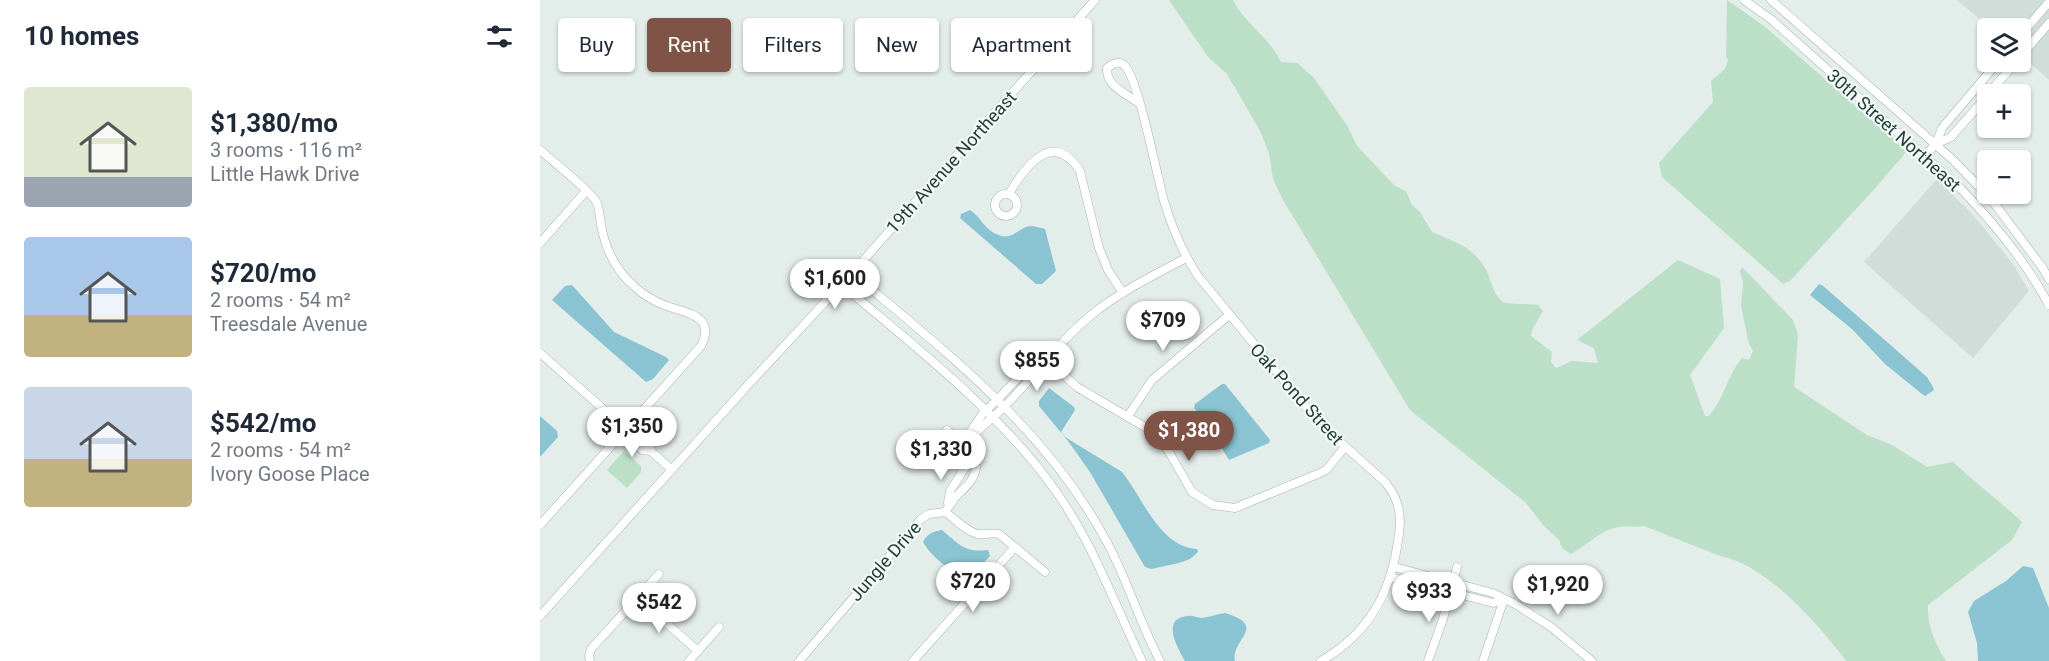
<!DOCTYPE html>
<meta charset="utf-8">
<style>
:root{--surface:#fff;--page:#f2f2f3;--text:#1f2937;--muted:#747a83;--accent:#7f5346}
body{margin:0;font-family:Roboto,sans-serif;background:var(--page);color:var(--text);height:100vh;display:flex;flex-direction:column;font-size:22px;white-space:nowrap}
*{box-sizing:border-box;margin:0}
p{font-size:20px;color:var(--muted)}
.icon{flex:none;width:33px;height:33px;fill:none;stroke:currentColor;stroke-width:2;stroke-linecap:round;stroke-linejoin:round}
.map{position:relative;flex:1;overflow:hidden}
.sheet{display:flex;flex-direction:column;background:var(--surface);width:540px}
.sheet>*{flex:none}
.top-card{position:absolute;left:18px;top:18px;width:570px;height:54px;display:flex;gap:12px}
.tools{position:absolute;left:1437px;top:18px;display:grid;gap:12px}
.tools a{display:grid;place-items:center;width:54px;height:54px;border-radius:6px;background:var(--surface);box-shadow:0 2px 4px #0004;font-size:30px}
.price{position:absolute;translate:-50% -51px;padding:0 14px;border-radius:21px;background:#fff;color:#222;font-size:20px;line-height:39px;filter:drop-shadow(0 2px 3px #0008)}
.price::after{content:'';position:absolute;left:50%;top:36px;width:18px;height:14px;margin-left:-9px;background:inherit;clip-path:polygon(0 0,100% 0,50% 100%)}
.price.active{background:var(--accent);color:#fff}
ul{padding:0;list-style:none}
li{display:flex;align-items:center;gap:18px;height:150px;padding:0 24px}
li span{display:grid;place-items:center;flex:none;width:168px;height:120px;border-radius:6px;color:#555}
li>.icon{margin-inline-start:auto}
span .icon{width:72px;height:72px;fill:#fffc;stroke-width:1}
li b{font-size:26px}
h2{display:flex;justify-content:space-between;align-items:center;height:72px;padding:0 24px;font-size:26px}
.chip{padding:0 21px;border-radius:6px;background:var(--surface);box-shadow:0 2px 4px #0004;font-size:21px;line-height:54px}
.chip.active{background:var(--accent);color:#fff}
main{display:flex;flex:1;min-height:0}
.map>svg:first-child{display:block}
.built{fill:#d1ddd8}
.green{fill:#bbdfc7}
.water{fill:#8ac4d3}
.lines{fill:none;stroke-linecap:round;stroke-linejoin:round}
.minor-casing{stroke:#a5b5b1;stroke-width:9}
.minor{stroke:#fff;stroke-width:8}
.labels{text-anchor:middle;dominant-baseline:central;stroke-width:4.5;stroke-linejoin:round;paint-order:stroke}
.street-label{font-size:18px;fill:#223f39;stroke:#f4f9f7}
</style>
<main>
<section class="sheet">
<h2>10 homes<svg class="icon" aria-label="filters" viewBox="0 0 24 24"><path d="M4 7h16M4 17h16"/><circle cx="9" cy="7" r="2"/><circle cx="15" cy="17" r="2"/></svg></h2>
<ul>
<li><span style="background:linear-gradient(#dfe7d0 75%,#9aa5b1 0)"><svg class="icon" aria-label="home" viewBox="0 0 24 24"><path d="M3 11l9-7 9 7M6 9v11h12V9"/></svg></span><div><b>$1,380/mo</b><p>3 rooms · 116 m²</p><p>Little Hawk Drive</p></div></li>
<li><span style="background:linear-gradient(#a9c7e8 65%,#c2b280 0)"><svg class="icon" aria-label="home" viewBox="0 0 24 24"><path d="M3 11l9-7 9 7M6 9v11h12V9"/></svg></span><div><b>$720/mo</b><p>2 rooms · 54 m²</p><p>Treesdale Avenue</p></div></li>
<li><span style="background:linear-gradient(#c9d6e8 60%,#c2b280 0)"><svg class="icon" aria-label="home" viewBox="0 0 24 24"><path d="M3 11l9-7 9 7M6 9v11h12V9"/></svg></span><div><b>$542/mo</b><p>2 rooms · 54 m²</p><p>Ivory Goose Place</p></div></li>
</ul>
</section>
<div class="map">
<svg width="1509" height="661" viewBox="0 0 1509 661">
<rect width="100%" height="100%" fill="#e3ede9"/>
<g class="built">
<path d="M1417 0H1509V80L1481 55 1480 28H1450Z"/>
<path d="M1397 179 1433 215 1473 264 1489 291 1433 358 1324 262Z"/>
</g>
<g class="green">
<path d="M629 0H693C705 24 730 38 741 62L757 63 774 78 808 127 817 146 855 186 866 191 872 205 880 212 892 232C914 242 931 245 945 268 951 277 953 299 966 303 970 304 991 304 998 305L1003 311 992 330 991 336 1012 352 1011 362 1016 368 1032 361 1058 363 1054 348 1037 340 1138 260 1180 279 1184 328 1150 375 1165 416H1169C1184 399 1187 376 1202 358L1209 360 1213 351 1209 344 1201 306 1203 282 1200 272 1202 267 1253 320 1258 335 1254 387 1327 435 1352 445 1387 467 1413 462C1435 483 1460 501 1482 522L1472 540 1388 605C1387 625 1395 644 1406 661H1306C1279 625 1226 564 1180 556L1104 526C1094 528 1083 525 1074 528 1057 533 1046 546 1031 554L1022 548 1019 540 1003 525 986 503 870 410 743 200 733 179 729 153 720 131 697 91 686 73 668 57Z"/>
<path d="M1187 0 1224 26 1367 151 1337 186 1250 281 1243 284 1122 177 1119 163 1173 102 1171 81 1185 69 1188 60 1186 57Z"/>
<path d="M84 451 101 466V472L87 488 67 470Z"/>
</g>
<g class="water">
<path d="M430 210C441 217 443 227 454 233 472 243 477 228 490 226 495 226 501 228 505 229L516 271 502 284H496L420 218 421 214Z"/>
<path d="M1279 284 1282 285 1387 377C1389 381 1393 386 1394 390L1385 396 1382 394 1345 364 1312 329 1270 295Z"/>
<path d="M32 285 74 332 126 357 129 360 113 379 106 382 12 300 25 286Z"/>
<path d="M682 384H685L730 440 729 443 689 460 665 420 654 408 655 404Z"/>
<path d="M509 388 534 407 535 410 521 432 525 437 582 472C602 496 619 547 657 549L658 552 650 559 639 563 611 569 605 567 550 472 528 441 499 406V401Z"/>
<path d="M0 416 17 431 18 437 0 457Z"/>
<path d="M402 530C419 544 424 553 448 550L450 556 426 581C411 569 392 559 383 542 387 534 393 531 402 530Z"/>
<path d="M1483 566 1493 568 1509 608V661H1438L1437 643 1428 612 1434 601 1466 581Z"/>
<path d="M685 613C729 626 691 639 695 661H645C638 648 620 618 648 616 652 615 657 618 662 618 669 617 678 614 685 613Z"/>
</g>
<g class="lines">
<g class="minor-casing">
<g id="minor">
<path d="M1204 0 1232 20 1421 189C1455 224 1486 262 1509 305"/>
<path d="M1231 0 1412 159 1451 199 1502 267 1509 279"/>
<path d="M1480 36 1509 2"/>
<path d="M1480 57 1509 23"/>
<path d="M1448 94 1476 62"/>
<path d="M600 104C586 93 566 87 567 68 572 64 578 60 584 65 598 76 617 177 624 201 632 228 643 253 658 276L779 423 845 482C862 502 862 521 857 547 849 597 826 635 781 661"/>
<path d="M1396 144 1402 128 1458 62"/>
<path d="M0 150C11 160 52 192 57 203 60 211 60 222 62 230 67 253 78 273 96 288 104 295 114 301 124 305 144 313 177 314 161 346L0 525"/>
<path d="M1385 155 1396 144 1411 137 1448 95"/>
<circle cx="466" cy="205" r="11"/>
<path d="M469 194C485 166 513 129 540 171L559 248 568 270 583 293"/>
<path d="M0 243 46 191"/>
<path d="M312 273C408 354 507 429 568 544 588 582 600 623 620 661"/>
<path d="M301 284C376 348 457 409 515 490 553 543 574 603 602 661"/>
<path d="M0 353 97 439 106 440 110 446 111 451 131 469"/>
<path d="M506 359 537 387 610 430 628 450 652 492 673 505 695 508 780 473 786 470 805 447"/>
<path d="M447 410 482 374 503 361"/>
<path d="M588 416 612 380 689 315"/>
<path d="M407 430 416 438 426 440"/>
<path d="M428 435 446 409"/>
<path d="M97 439 98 446 102 450 111 451"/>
<path d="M426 449C433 430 453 419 466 405 496 374 521 339 555 312 583 290 616 274 646 258"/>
<path d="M408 503 410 491 430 460"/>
<path d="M405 512C408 508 411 503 414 499 423 488 435 482 436 466L430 460 426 446"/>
<path d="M854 567 953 593 975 604 1011 627 1052 661"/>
<path d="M851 577 898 591 911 592 953 603 964 599"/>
<path d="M98 598 158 651"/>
<path d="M0 616 207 386 312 273 555 0"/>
<path d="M50 661 49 656 51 649 119 574"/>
<path d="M149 661 179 627"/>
<path d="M259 661 381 519 389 514 405 512C414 518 430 534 439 534 446 535 452 532 459 534L505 572"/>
<path d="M373 661 475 547"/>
<path d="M888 661 903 619 917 567"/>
<path d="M943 661 964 599"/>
</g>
</g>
<use href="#minor" class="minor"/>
</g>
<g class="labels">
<g class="street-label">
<text transform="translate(1354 130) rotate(42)">30th Street Northeast</text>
<text transform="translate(411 162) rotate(-48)">19th Avenue Northeast</text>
<text transform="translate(757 394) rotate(48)">Oak Pond Street</text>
<text transform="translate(345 561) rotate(-49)">Jungle Drive</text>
</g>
</g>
</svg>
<div class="tools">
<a><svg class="icon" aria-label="layers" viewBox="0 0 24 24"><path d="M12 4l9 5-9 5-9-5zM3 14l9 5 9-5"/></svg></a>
<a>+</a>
<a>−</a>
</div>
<b class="price" style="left:295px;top:310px">$1,600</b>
<b class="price" style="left:623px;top:352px">$709</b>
<b class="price" style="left:497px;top:392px">$855</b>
<b class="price" style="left:92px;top:458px">$1,350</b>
<b class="price active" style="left:649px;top:462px">$1,380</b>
<b class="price" style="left:401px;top:481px">$1,330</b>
<b class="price" style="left:433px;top:613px">$720</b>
<b class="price" style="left:1018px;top:616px">$1,920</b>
<b class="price" style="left:889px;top:623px">$933</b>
<b class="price" style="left:119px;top:634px">$542</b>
<div class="top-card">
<a class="chip">Buy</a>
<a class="chip active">Rent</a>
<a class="chip">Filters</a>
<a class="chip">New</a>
<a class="chip">Apartment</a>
</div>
</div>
</main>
